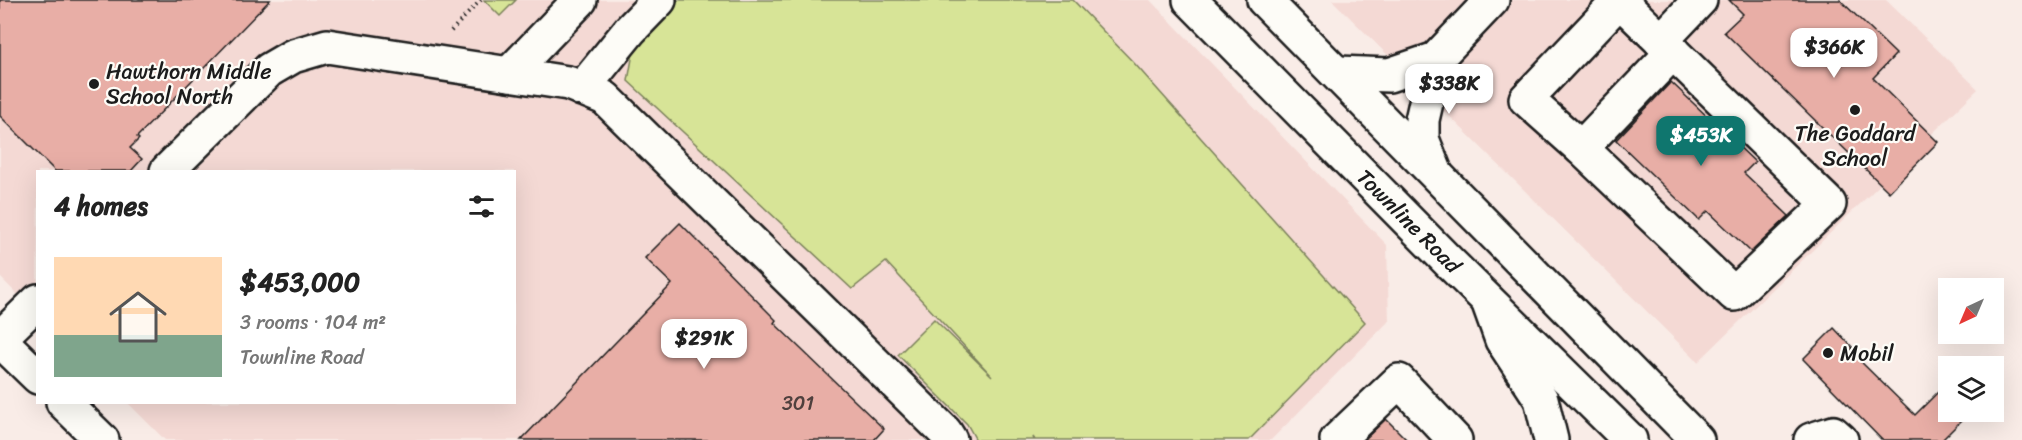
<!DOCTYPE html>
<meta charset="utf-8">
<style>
:root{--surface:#fff;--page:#f6f6f6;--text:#222;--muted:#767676;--line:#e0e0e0;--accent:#0f766e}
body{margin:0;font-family:Sriracha,sans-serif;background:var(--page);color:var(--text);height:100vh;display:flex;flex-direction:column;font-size:22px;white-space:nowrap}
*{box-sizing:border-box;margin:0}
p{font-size:20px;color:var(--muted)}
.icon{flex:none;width:33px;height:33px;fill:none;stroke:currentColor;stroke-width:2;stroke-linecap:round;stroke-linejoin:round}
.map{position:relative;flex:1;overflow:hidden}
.drawer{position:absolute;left:36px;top:170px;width:480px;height:234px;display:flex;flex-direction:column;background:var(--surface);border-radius:0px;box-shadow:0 6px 24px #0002}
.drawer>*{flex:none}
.needle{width:39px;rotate:224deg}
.tools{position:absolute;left:1938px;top:278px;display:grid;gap:12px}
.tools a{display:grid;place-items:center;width:66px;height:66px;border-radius:0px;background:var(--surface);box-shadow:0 6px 24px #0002;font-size:30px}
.price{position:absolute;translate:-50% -51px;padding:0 14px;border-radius:12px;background:#fff;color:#222;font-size:20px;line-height:39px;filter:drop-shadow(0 2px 3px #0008)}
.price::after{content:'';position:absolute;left:50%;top:36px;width:18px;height:14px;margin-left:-9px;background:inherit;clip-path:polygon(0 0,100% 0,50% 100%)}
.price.on{background:var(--accent);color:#fff}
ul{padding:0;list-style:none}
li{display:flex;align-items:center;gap:18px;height:150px;padding:0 18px}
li+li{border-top:2px solid var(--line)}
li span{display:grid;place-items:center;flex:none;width:168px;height:120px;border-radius:0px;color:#555}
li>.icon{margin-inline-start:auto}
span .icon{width:72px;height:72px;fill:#fffc;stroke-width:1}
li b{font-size:26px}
h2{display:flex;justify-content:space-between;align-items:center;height:72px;padding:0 18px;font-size:26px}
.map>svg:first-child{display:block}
.built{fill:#f4d9d4}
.green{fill:#d7e497;stroke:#7a805a;stroke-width:1.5}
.building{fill:#e8aea6;stroke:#1c1c1c;stroke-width:1.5}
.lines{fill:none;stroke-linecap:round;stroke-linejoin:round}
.minor-casing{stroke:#1c1c1c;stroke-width:38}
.major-casing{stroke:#1c1c1c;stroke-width:38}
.path{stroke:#1c1c1c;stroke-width:4;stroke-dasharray:1.5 4.5;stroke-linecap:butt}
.minor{stroke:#fdfcf7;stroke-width:33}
.major{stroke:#fdfcf7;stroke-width:33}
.poi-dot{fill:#1c1c1c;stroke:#fdfcf7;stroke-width:2}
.labels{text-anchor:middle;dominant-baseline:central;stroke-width:4.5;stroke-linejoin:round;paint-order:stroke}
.number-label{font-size:20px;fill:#4f403e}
.poi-label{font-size:22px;fill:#1c1c1c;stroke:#fdfcf7;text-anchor:start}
.street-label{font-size:22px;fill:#1c1c1c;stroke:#fdfcf7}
</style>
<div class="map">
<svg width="2022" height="440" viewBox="0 0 2022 440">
<rect width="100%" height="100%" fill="#f9ece7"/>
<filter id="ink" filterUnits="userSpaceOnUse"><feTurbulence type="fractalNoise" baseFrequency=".0167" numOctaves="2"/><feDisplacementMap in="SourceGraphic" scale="12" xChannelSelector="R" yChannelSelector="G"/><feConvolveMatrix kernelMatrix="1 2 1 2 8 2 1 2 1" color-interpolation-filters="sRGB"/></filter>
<g filter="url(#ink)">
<g class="built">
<path d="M0 0H1150L1387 245 1389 321 1271 440H165L127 402H514V171H38L37 314 0 277Z"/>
<path d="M1332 0H1886L1978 89 1698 362Z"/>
</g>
<g class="green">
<path d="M484 0H516L500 16Z"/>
<path d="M670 0H1073L1134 63 1365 322 1249 440H1035L1033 437 1034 440H976L967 424 898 355 934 319 992 376 886 262 852 289 628 81 636 36Z"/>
</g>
<g class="building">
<path d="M0 0H270L137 137 139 139 130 148 142 159 131 171H55L0 116Z"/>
<path d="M1729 0H1840L1896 54 1873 78 1938 142 1889 192 1724 32 1743 14Z"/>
<path d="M1671 82 1755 162 1744 173 1789 216 1751 252 1708 211 1699 220 1616 140Z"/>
<path d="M680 223 776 320 774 323 884 429 874 440H521L672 284 645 258Z"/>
<path d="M1834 328 1853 348 1850 351 1915 415 1948 382V411H1971L1942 440H1882L1803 359Z"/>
<path d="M1386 419 1407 440H1364Z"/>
</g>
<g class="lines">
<g class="minor-casing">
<g id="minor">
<path d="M1620 0 1526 99 1581 148 1673 52"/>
<path d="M1661 41 1700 0"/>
<path d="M1436 59 1422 120V139L1436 174"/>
<path d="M1338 73 1389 75 1436 59 1492 0"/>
<path d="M509 74 580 0"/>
<path d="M582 89 630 30 659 0"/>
<path d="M1581 148 1734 294 1829 204 1619 0"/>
<path d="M167 171 269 70 293 56 327 46 568 83 605 98 945 432 950 440"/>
<path d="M1488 301 1502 340 1541 399 1551 440"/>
<path d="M0 338 38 301"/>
<path d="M0 340 38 377"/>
<path d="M63 402 102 440"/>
<path d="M1337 440 1399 381 1455 440"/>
<path d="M1811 440 1833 433 1841 440"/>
</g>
</g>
<g class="major-casing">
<g id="major">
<path d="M1190 0 1451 264 1630 440"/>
<path d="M1264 0 1697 440"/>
</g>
</g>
<path class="path" d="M451 31 481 0"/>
<use href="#minor" class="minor"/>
<use href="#major" class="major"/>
</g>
</g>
<g class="poi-dot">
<circle cx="94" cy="84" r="6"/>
<circle cx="1855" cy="110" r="6"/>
<circle cx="1828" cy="353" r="6"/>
</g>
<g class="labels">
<g class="number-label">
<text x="798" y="403">301</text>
</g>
<g class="poi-label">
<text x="106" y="71">Hawthorn Middle<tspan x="106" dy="25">School North</tspan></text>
<text x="1855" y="133" text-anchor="middle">The Goddard<tspan x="1855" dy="25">School</tspan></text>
<text x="1840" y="353">Mobil</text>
</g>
<g class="street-label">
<text transform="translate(1409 221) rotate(45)">Townline Road</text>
</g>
</g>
</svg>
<div class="tools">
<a><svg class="needle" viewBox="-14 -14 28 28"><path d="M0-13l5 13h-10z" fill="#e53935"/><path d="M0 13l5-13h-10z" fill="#767676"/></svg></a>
<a><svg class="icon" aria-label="layers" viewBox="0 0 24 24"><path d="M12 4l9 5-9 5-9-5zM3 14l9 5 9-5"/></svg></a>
</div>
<b class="price" style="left:1834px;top:79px">$366K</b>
<b class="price" style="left:1449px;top:115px">$338K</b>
<b class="price on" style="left:1701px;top:167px">$453K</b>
<b class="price" style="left:704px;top:370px">$291K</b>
<section class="drawer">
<h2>4 homes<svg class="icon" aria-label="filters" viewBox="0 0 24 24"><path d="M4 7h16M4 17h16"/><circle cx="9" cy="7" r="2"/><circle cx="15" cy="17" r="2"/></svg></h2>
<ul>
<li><span style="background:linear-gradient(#ffd9b3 65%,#7fa58c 0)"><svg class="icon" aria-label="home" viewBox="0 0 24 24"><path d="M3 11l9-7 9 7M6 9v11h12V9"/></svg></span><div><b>$453,000</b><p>3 rooms · 104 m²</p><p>Townline Road</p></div></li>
</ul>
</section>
</div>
